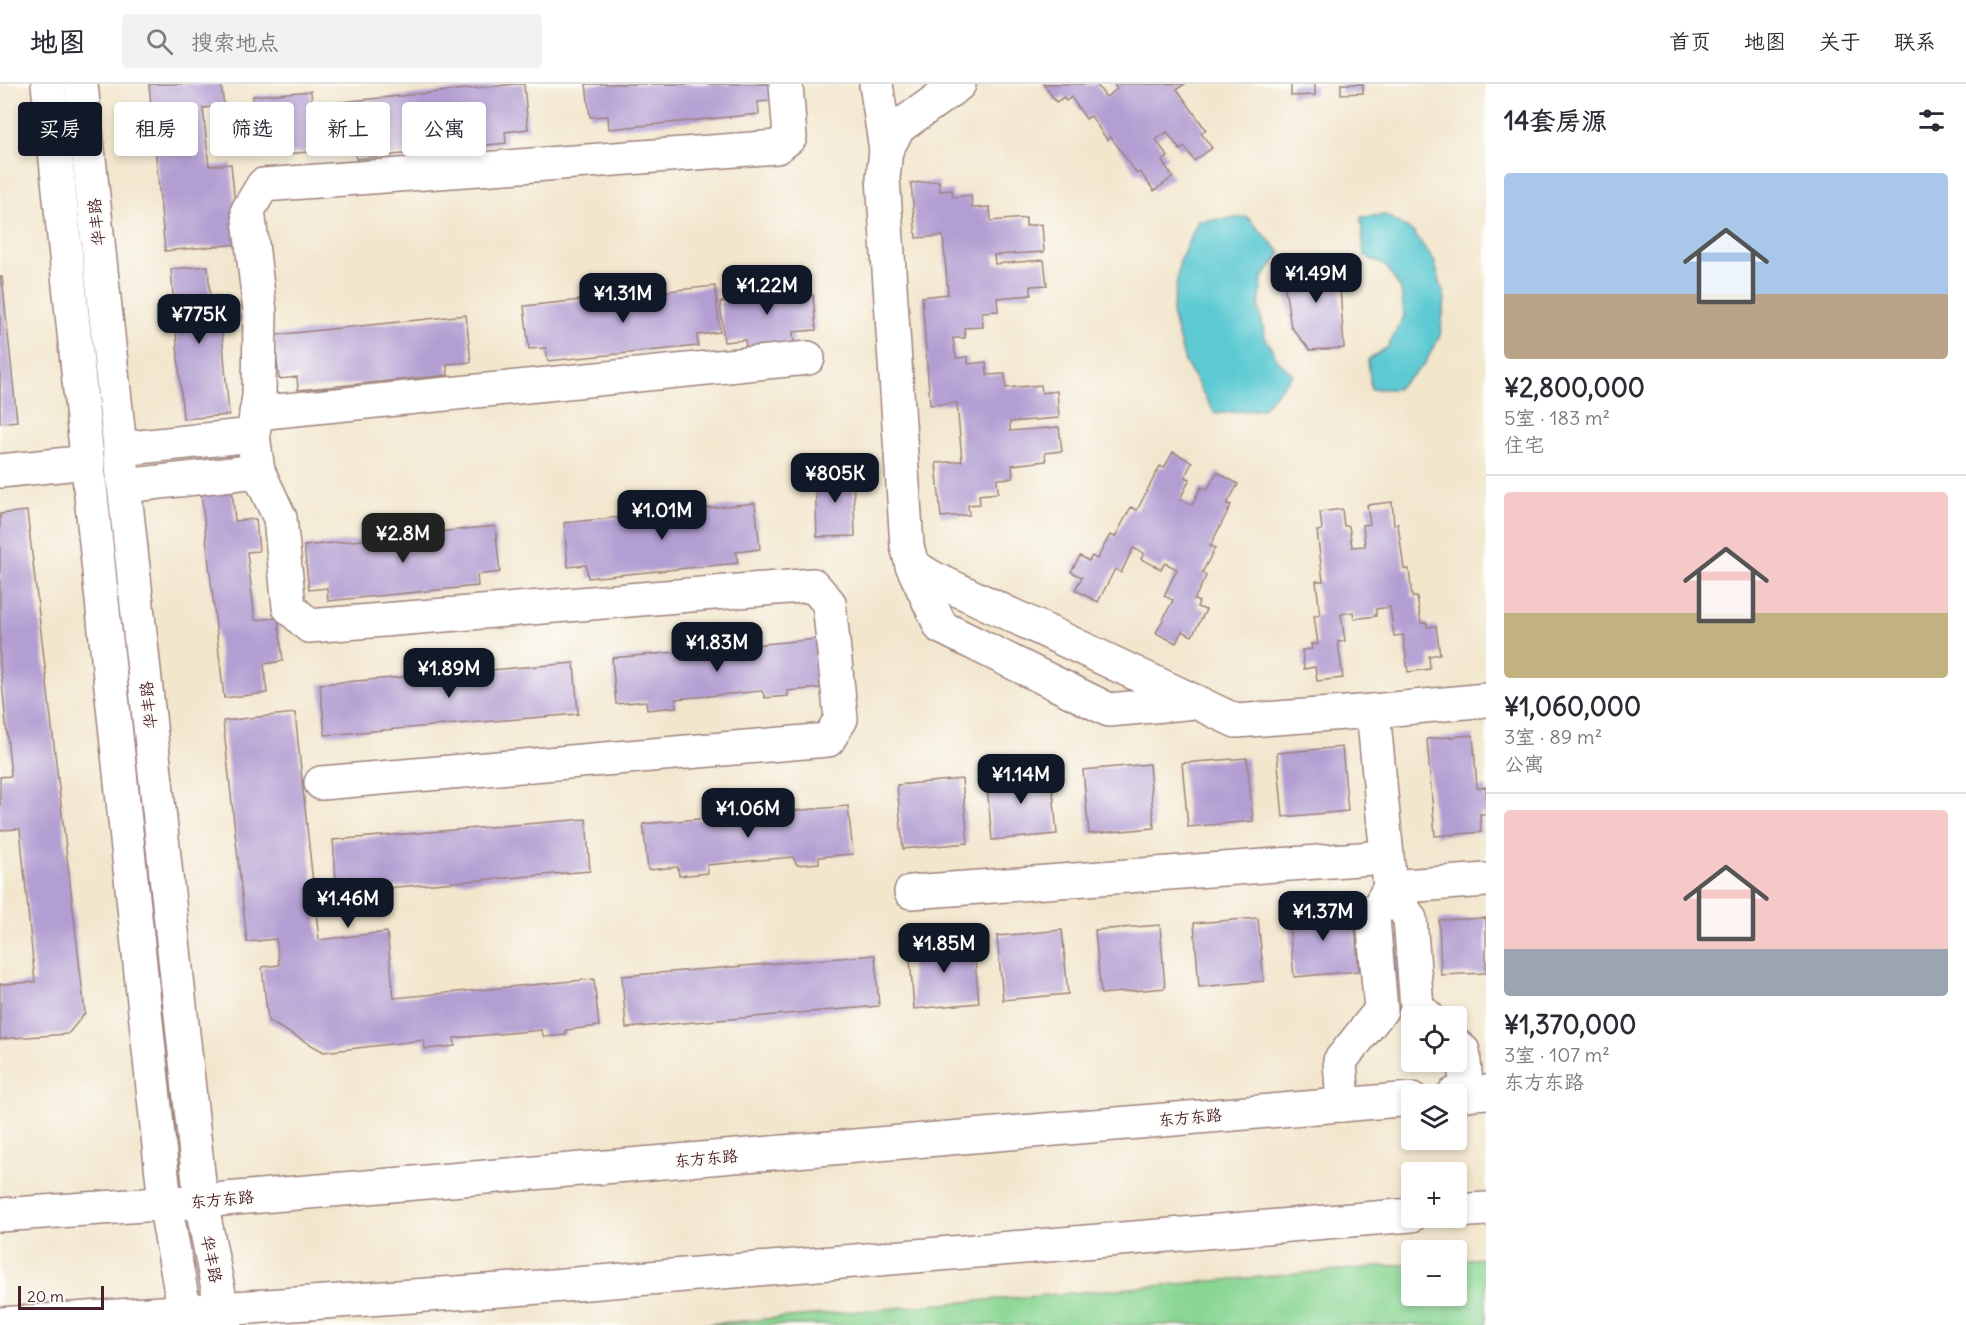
<!DOCTYPE html>
<html lang="zh">
<meta charset="utf-8">
<style>
:root{--surface:#fff;--page:#f2f2f3;--text:#2b2b33;--muted:#7c7c81;--line:#e1e1e2;--accent:#111827}
body{margin:0;font-family:Delius,"LXGW WenKai TC",sans-serif;background:var(--page);color:var(--text);height:100vh;display:flex;flex-direction:column;font-size:22px;white-space:nowrap}
*{box-sizing:border-box;margin:0}
p{font-size:20px;color:var(--muted)}
.icon{flex:none;width:33px;height:33px;fill:none;stroke:currentColor;stroke-width:2;stroke-linecap:round;stroke-linejoin:round}
.map{position:relative;flex:1;overflow:hidden}
.sheet{display:flex;flex-direction:column;background:var(--surface);width:480px}
.sheet>*{flex:none}
.top-card{position:absolute;left:18px;top:18px;width:570px;height:54px;display:flex;gap:12px}
.controls{position:absolute;left:1401px;top:922px;display:grid;gap:12px}
.controls a{display:grid;place-items:center;width:66px;height:66px;border-radius:6px;background:var(--surface);box-shadow:0 3px 9px #0003;font-size:30px}
.scale{position:absolute;left:18px;bottom:15px;width:86px;box-sizing:border-box;padding-left:6px;border:3px solid #4a1f2b;border-top:0;font-size:16px;line-height:21px;white-space:nowrap;color:#4a1f2b;-webkit-text-stroke:4px #fdfcf7;paint-order:stroke}
.price{position:absolute;translate:-50% -51px;padding:0 14px;border-radius:12px;background:var(--accent);color:#fff;font-size:20px;line-height:39px;filter:drop-shadow(0 2px 3px #0008)}
.price::after{content:'';position:absolute;left:50%;top:36px;width:18px;height:14px;margin-left:-9px;background:inherit;clip-path:polygon(0 0,100% 0,50% 100%)}
.price.on{background:#222;color:#fff}
ul{padding:0;list-style:none}
li{display:grid;align-content:center;gap:12px;height:318px;padding:0 18px}
li+li{border-top:2px solid var(--line)}
li span{display:grid;place-items:center;height:186px;border-radius:6px;color:#555}
li>.icon{margin-inline-start:auto}
span .icon{width:108px;height:108px;fill:#fffc;stroke-width:1}
li b{font-size:26px}
h2{display:flex;justify-content:space-between;align-items:center;height:72px;padding:0 18px;font-size:26px}
.pill{padding:0 21px;border-radius:6px;background:var(--surface);box-shadow:0 3px 9px #0003;font-size:21px;line-height:54px}
.pill.on{background:var(--accent);color:#fff}
header{display:flex;align-items:center;gap:36px;box-sizing:border-box;height:84px;padding:0 30px;background:var(--surface);border-bottom:2px solid var(--line)}
header strong{font-size:28px}
nav{display:flex;gap:33px;margin-inline-start:auto;font-size:21px}
.search{width:420px;height:54px;background:var(--page);display:flex;align-items:center;gap:15px;box-sizing:border-box;padding:0 21px;border-radius:6px;color:var(--muted);font-size:22px}
main{display:flex;flex:1;min-height:0}
.map>svg:first-child{display:block}
.green{fill:#89d693;stroke:#6a7a5f;stroke-width:1.5}
.water{fill:#5dcad3;stroke:#54747f;stroke-width:1.5}
.building{fill:#b29ed2}
.lines{fill:none;stroke-linecap:round;stroke-linejoin:round}
.minor-casing{stroke:#9e827c;stroke-width:36}
.major-casing{stroke:#9e827c;stroke-width:36}
.minor{stroke:#fff;stroke-width:33}
.major{stroke:#fff;stroke-width:33}
.labels{text-anchor:middle;dominant-baseline:central;stroke-width:4.5;stroke-linejoin:round;paint-order:stroke}
.street-label{font-size:16px;fill:#4a1f2b;stroke:#fdfcf7}
</style>
<header>
<strong>地图</strong>
<div class="search"><svg class="icon" aria-label="search" viewBox="0 0 24 24"><circle cx="10" cy="10" r="6"/><path d="M15 15l6 6"/></svg>搜索地点</div>
<nav><a>首页</a><a>地图</a><a>关于</a><a>联系</a></nav>
</header>
<main>
<div class="map">
<svg width="1486" height="1241" viewBox="0 0 1486 1241">
<rect width="100%" height="100%" fill="#fdfcf7"/>
<filter id="ink" filterUnits="userSpaceOnUse"><feTurbulence type="fractalNoise" baseFrequency=".0167" numOctaves="2"/><feDisplacementMap in="SourceGraphic" scale="12" xChannelSelector="R" yChannelSelector="G"/><feConvolveMatrix kernelMatrix="1 2 1 2 8 2 1 2 1" color-interpolation-filters="sRGB"/></filter>
<filter id="wash" filterUnits="userSpaceOnUse"><feTurbulence type="fractalNoise" baseFrequency=".008" numOctaves="4" result="noise"/><feDisplacementMap in="SourceGraphic" scale="24" xChannelSelector="R" yChannelSelector="G"/><feGaussianBlur stdDeviation="1.35" result="paint"/><feColorMatrix in="noise" values="0 0 0 0 0 0 0 0 0 0 0 0 0 0 0 0 0 1.4 0 .05"/><feComposite in="paint" operator="in"/></filter>
<g filter="url(#wash)">
<rect width="100%" height="100%" fill="#f2e6cd"/>
<path class="green" d="M1486 1174V1241H696L1411 1180 1412 1212H1456L1457 1176Z"/>
<g class="water">
<path d="M1385 131 1413 148 1434 177 1445 215 1440 251 1424 281 1396 305H1371L1368 276 1388 263 1404 232 1401 206 1387 183 1364 171 1361 133Z"/>
<path d="M1247 133 1281 169 1262 195 1259 224 1265 253 1279 278 1293 290 1262 325 1215 330 1185 278 1172 229 1180 177 1198 137Z"/>
</g>
<g id="blocks">
<g class="building">
<path d="M149 0H221L224 22 203 24 209 82 231 80 239 160 165 167Z"/>
<path d="M516 0H524L528 45 505 48 506 59 356 75 354 61 337 63 332 19Z"/>
<path d="M586 0H780L782 16 758 18 759 30 609 45 608 32 590 33Z"/>
<path d="M1043 0H1096L1106 13 1117 5 1114 0H1185L1177 5 1206 46 1201 49 1212 64 1194 77 1185 63 1180 66 1167 48 1156 56 1168 73 1162 77 1173 93 1154 107 1140 88 1137 90 1111 53 1107 56 1091 32 1086 35 1071 13 1066 17 1064 13 1056 18Z"/>
<path d="M1291 0H1315V11L1291 12Z"/>
<path d="M1341 0H1363V9L1341 10Z"/>
<path d="M311 7 312 20 328 19 331 54 308 56 309 68 261 72 260 64 239 66 235 26 254 25 253 12Z"/>
<path d="M939 97 940 107 952 106 953 113 971 111 972 124 990 123 991 137 1026 134V142L1042 140 1044 168 994 171 995 180 1044 176 1047 201 1031 202V211L997 214 998 227 982 228 983 243 964 244 965 254H953L956 274 968 273V280L986 278 987 291 1005 290 1006 304 1041 301 1042 309 1057 307 1059 334 1010 338V347L1059 343 1062 367 1045 369 1046 377 1012 381 1013 394 997 395 998 409 979 411 980 420 968 421 969 431 941 433 936 379 962 377 957 319 930 321 922 213 948 210 943 152 916 154 911 99Z"/>
<path d="M1338 175 1344 264 1310 266 1291 243 1285 204 1301 177Z"/>
<path d="M208 182 210 213 219 212 229 331 183 335 171 185Z"/>
<path d="M0 193H2L17 337 0 339Z"/>
<path d="M795 199 796 212 813 211 816 246 793 248 794 260 746 264 745 256 724 258 720 218 739 217 738 204Z"/>
<path d="M715 202 720 248 697 251 698 262 548 277 546 264 529 265 524 222Z"/>
<path d="M466 231 471 278 447 280 448 291 298 306 297 293 279 295 274 251Z"/>
<path d="M1173 368 1192 378 1185 393 1190 395 1180 415 1192 421 1201 403 1207 406 1217 388 1238 400 1227 420 1231 421 1210 462 1215 464 1202 489 1206 492 1194 516 1199 518 1197 523 1206 526 1192 552 1182 547 1176 559 1156 549 1173 516 1164 512 1177 485 1165 479 1161 485 1141 475 1144 469 1133 464 1121 489 1115 485 1098 518 1075 506 1082 493 1071 488 1080 472 1089 477 1092 472 1097 475 1110 451 1115 453 1131 423 1137 426 1160 382 1164 384Z"/>
<path d="M853 387 855 452 817 453 815 389Z"/>
<path d="M232 404 235 437 256 435 259 467 247 468 255 536 278 534 283 577 264 580 267 609 224 614 201 408Z"/>
<path d="M1392 418 1394 441 1398 440 1404 485H1409L1412 513H1417L1421 539H1427V543L1436 542 1440 570 1429 572 1430 585 1408 588 1403 551 1394 552 1390 523 1376 525V532L1354 535 1353 528 1341 530 1345 557 1338 558 1343 594 1317 597 1315 583 1304 585 1302 566 1312 565 1311 560H1318L1314 532 1320 531 1316 497H1323L1317 447 1322 446 1320 428 1342 425 1344 442H1349L1352 463 1365 462 1363 441 1370 440 1367 421Z"/>
<path d="M755 419 760 465 736 468 738 479 588 494 586 481 568 483 564 439Z"/>
<path d="M27 427 85 929 68 950 0 955V900L35 898 20 745 0 746V693L11 692 0 578V430Z"/>
<path d="M495 442 500 488 477 491 478 502 328 517 327 504 309 506 304 462Z"/>
<path d="M817 555 821 604 787 607 788 612 765 614 762 607 676 615V623L647 626 646 617 616 620 612 574Z"/>
<path d="M574 579 578 630 325 651 320 600Z"/>
<path d="M295 629 319 856 387 848 394 914 594 895 599 942 566 946V951L544 953 541 946 454 954 455 962 425 965 424 956 324 968 268 937 262 883 279 881 276 855 247 858 223 637Z"/>
<path d="M1473 651 1477 704 1486 703V730H1480L1481 748 1435 752 1427 655Z"/>
<path d="M1342 663 1348 727 1283 733 1277 669Z"/>
<path d="M1247 674 1253 737 1188 743 1182 679Z"/>
<path d="M1149 680 1154 744 1089 750 1083 686Z"/>
<path d="M1051 686 1057 750 992 756 986 691Z"/>
<path d="M962 695 968 759 903 765 897 701Z"/>
<path d="M848 722 853 770 819 773V779L797 781 793 773 707 781 708 789 679 792 678 783 648 786 643 740Z"/>
<path d="M586 735 590 787 337 808 333 756Z"/>
<path d="M1353 824 1359 887 1294 893 1288 829Z"/>
<path d="M1258 834 1264 897 1199 903 1194 839Z"/>
<path d="M1486 834V889L1441 891 1439 836Z"/>
<path d="M1160 841 1165 904 1101 910 1095 846Z"/>
<path d="M1062 846 1068 910 1003 916 997 852Z"/>
<path d="M1388 852H1400L1401 894H1389Z"/>
<path d="M973 855 979 919 914 925 909 861Z"/>
<path d="M875 871 879 922 626 944 622 892Z"/>
</g>
</g>
</g>
<g filter="url(#ink)">
<use href="#blocks" fill-opacity="0" stroke="#9e827c" stroke-width="1.5"/>
<g class="lines">
<g class="minor-casing">
<g id="minor">
<path d="M48 0 165 1119 187 1241"/>
<path d="M81 0 201 1117 225 1241"/>
<path d="M876 0 886 66"/>
<path d="M959 0 899 43 886 66 883 94 907 462 912 481 931 493 1236 637 1373 627 1486 616"/>
<path d="M256 329 808 274"/>
<path d="M120 365 253 351"/>
<path d="M0 387 88 378"/>
<path d="M124 402 258 387"/>
<path d="M912 481 941 543 1109 626 1196 618"/>
<path d="M1373 627 1390 803 1410 835 1417 923 1428 933"/>
<path d="M321 699 828 656 841 635 829 519 813 501 309 542 289 523 280 434 258 387 253 351 259 312 260 228 248 126 263 101 777 63 790 53 786 0"/>
<path d="M1390 803 1486 796"/>
<path d="M911 808 1386 773"/>
<path d="M1456 961 1463 967 1467 1010"/>
<path d="M1343 1021 1340 977 1381 926 1373 834 1390 803"/>
</g>
</g>
<g class="major-casing">
<g id="major">
<path d="M1453 1011 1486 1008"/>
<path d="M1456 1127 1486 1125"/>
<path d="M0 1131 201 1117 1412 1015"/>
<path d="M0 1240 515 1205 1412 1131"/>
</g>
</g>
<use href="#minor" class="minor"/>
<use href="#major" class="major"/>
</g>
</g>
<g class="labels">
<g class="street-label">
<text transform="translate(96 138) rotate(-96)">华丰路</text>
<text transform="translate(148 621) rotate(-96)">华丰路</text>
<text transform="translate(1190 1033) rotate(-5)">东方东路</text>
<text transform="translate(706 1074) rotate(-5)">东方东路</text>
<text transform="translate(222 1115) rotate(-5)">东方东路</text>
<text transform="translate(212 1175) rotate(79)">华丰路</text>
</g>
</g>
</svg>
<div class="controls">
<a><svg class="icon" aria-label="locate" viewBox="0 0 24 24"><circle cx="12" cy="12" r="6"/><path d="M12 2v4M12 18v4M2 12h4M18 12h4"/></svg></a>
<a><svg class="icon" aria-label="layers" viewBox="0 0 24 24"><path d="M12 4l9 5-9 5-9-5zM3 14l9 5 9-5"/></svg></a>
<a>+</a>
<a>−</a>
</div>
<div class="scale">20 m</div>
<b class="price" style="left:1316px;top:220px">¥1.49M</b>
<b class="price" style="left:767px;top:232px">¥1.22M</b>
<b class="price" style="left:623px;top:240px">¥1.31M</b>
<b class="price" style="left:199px;top:261px">¥775K</b>
<b class="price" style="left:835px;top:420px">¥805K</b>
<b class="price" style="left:662px;top:457px">¥1.01M</b>
<b class="price on" style="left:403px;top:480px">¥2.8M</b>
<b class="price" style="left:717px;top:589px">¥1.83M</b>
<b class="price" style="left:449px;top:615px">¥1.89M</b>
<b class="price" style="left:1021px;top:721px">¥1.14M</b>
<b class="price" style="left:748px;top:755px">¥1.06M</b>
<b class="price" style="left:348px;top:845px">¥1.46M</b>
<b class="price" style="left:1323px;top:858px">¥1.37M</b>
<b class="price" style="left:944px;top:890px">¥1.85M</b>
<div class="top-card">
<a class="pill on">买房</a>
<a class="pill">租房</a>
<a class="pill">筛选</a>
<a class="pill">新上</a>
<a class="pill">公寓</a>
</div>
</div>
<section class="sheet">
<h2>14套房源<svg class="icon" aria-label="filters" viewBox="0 0 24 24"><path d="M4 7h16M4 17h16"/><circle cx="9" cy="7" r="2"/><circle cx="15" cy="17" r="2"/></svg></h2>
<ul>
<li><span style="background:linear-gradient(#a9c7e8 65%,#b9a48a 0)"><svg class="icon" aria-label="home" viewBox="0 0 24 24"><path d="M3 11l9-7 9 7M6 9v11h12V9"/></svg></span><div><b>¥2,800,000</b><p>5室 · 183 m²</p><p>住宅</p></div></li>
<li><span style="background:linear-gradient(#f6c9c9 65%,#c2b280 0)"><svg class="icon" aria-label="home" viewBox="0 0 24 24"><path d="M3 11l9-7 9 7M6 9v11h12V9"/></svg></span><div><b>¥1,060,000</b><p>3室 · 89 m²</p><p>公寓</p></div></li>
<li><span style="background:linear-gradient(#f6c9c9 75%,#9aa5b1 0)"><svg class="icon" aria-label="home" viewBox="0 0 24 24"><path d="M3 11l9-7 9 7M6 9v11h12V9"/></svg></span><div><b>¥1,370,000</b><p>3室 · 107 m²</p><p>东方东路</p></div></li>
</ul>
</section>
</main>
